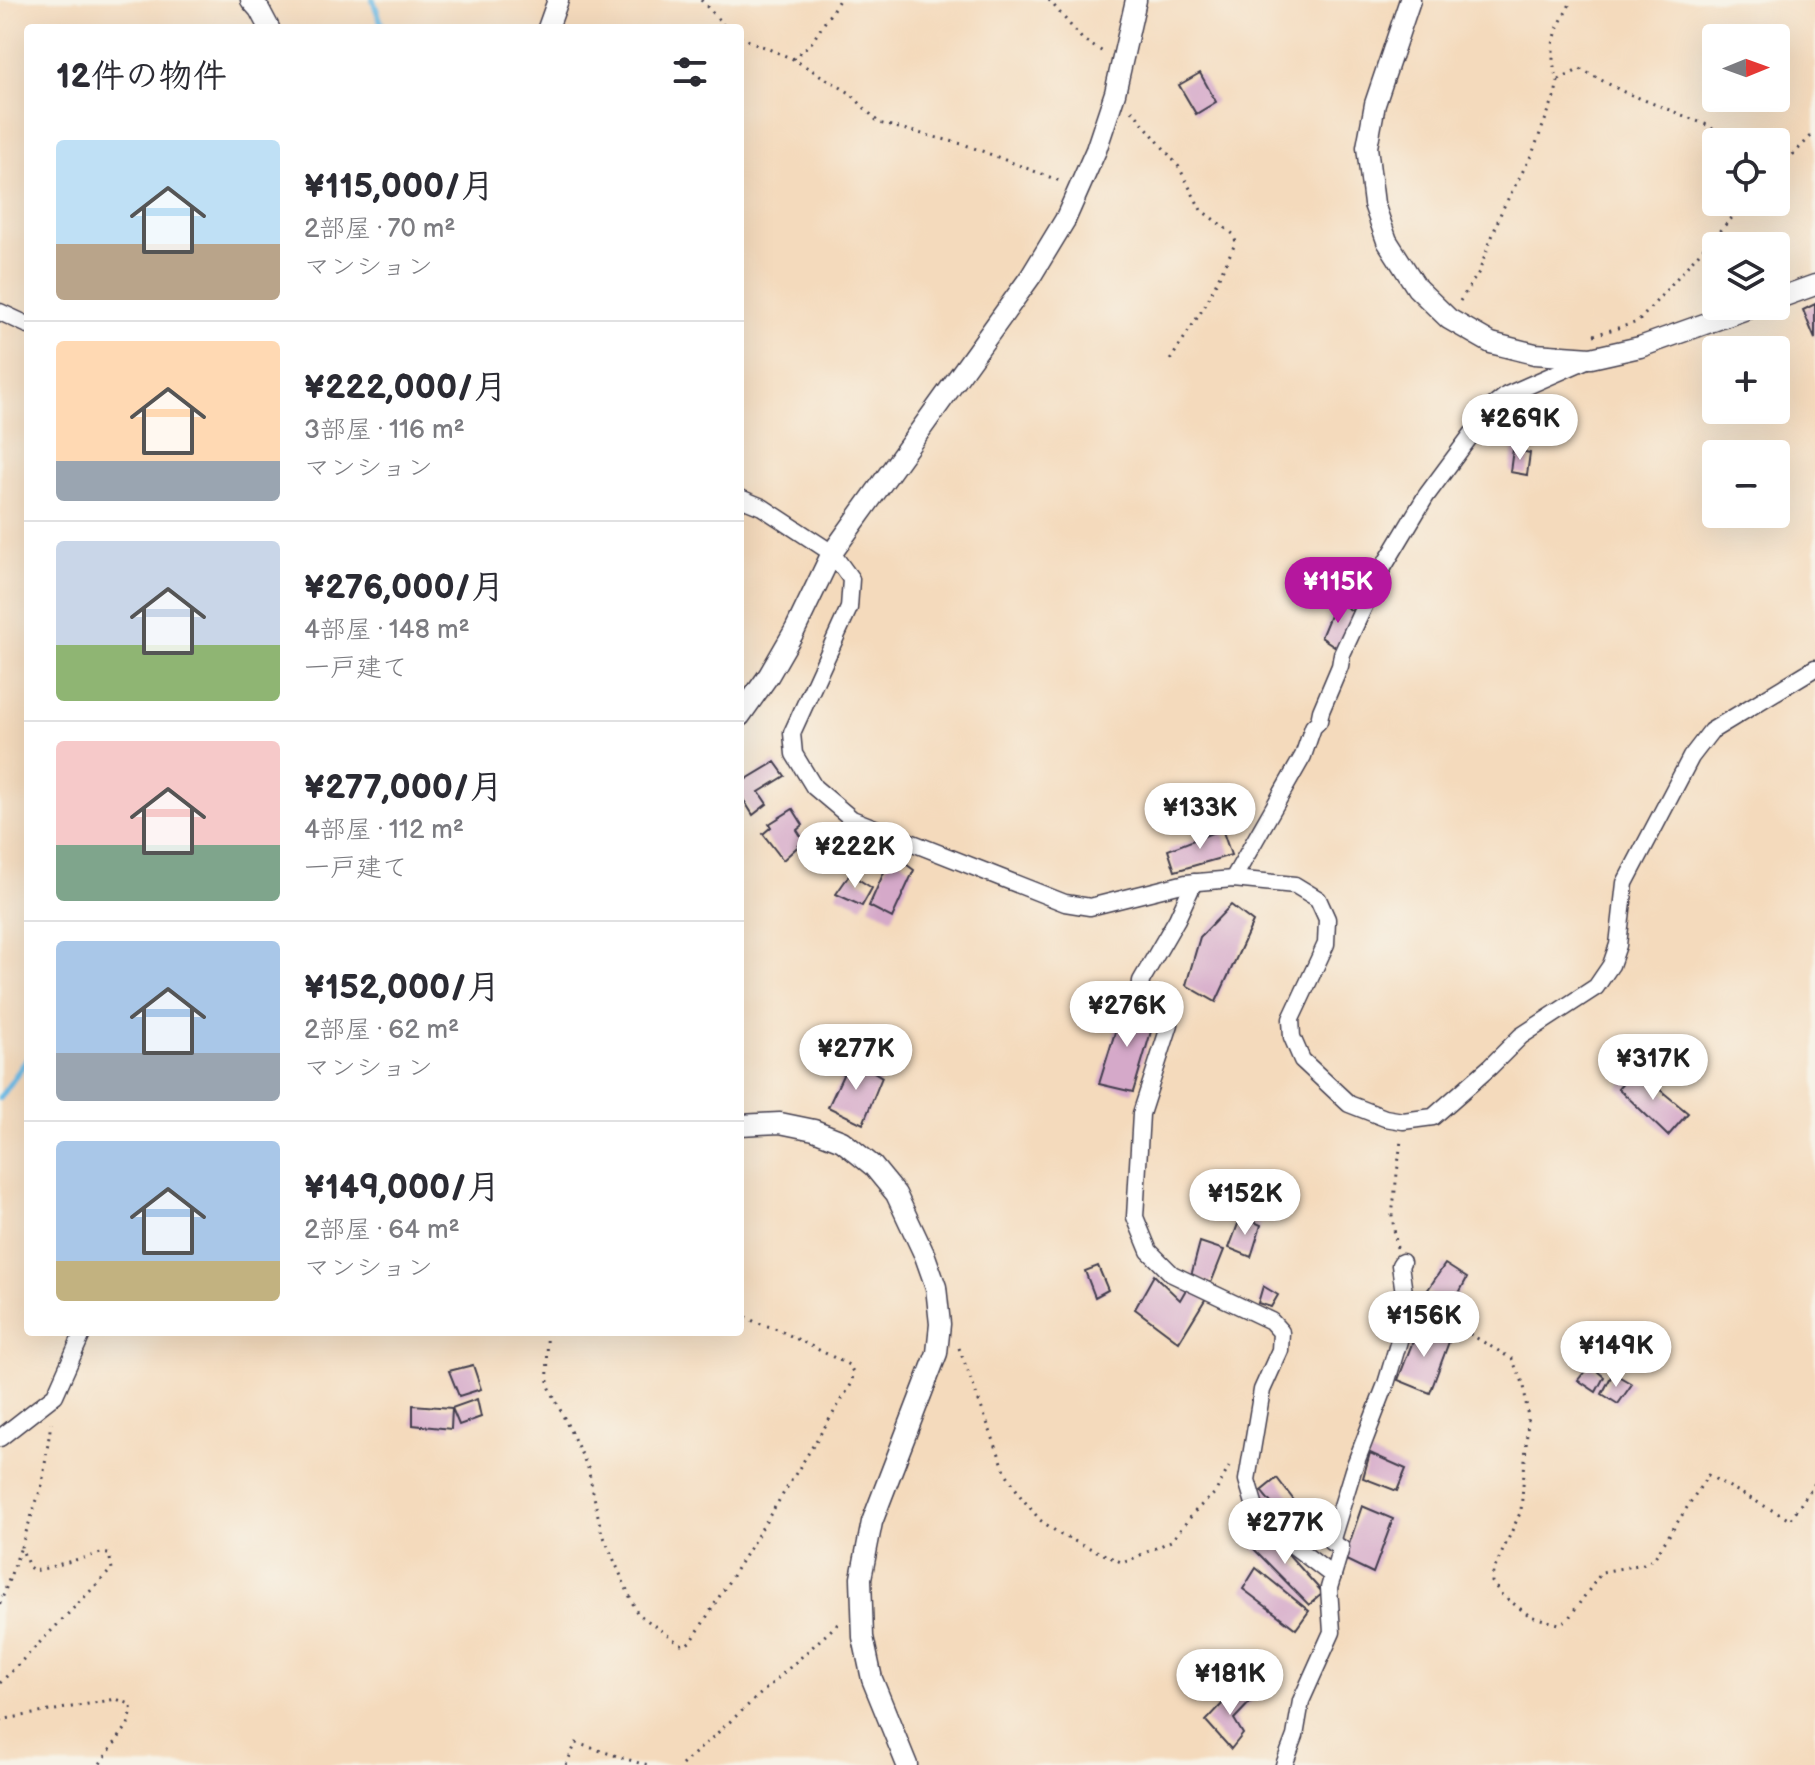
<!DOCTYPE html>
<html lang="ja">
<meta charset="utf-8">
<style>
:root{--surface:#fff;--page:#f2f2f3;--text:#2b2b33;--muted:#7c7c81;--line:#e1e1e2;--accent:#b5179e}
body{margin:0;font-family:"Balsamiq Sans","Klee One",sans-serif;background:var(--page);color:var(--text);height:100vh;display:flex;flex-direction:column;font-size:30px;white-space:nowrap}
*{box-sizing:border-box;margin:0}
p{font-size:26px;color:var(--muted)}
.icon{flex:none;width:44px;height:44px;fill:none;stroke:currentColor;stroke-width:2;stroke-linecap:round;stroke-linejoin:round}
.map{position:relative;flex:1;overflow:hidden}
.panel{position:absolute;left:24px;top:24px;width:720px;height:1312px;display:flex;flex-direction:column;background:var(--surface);border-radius:8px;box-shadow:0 8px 32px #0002}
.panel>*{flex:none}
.needle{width:52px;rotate:89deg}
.buttons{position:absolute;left:1702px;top:24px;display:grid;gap:16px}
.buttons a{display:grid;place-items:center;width:88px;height:88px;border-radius:8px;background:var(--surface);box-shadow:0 8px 32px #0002;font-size:40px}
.price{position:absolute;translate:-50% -68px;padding:0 18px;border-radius:28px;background:#fff;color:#222;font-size:26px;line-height:52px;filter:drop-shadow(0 2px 4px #0008)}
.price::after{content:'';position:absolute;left:50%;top:48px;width:24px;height:18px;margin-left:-12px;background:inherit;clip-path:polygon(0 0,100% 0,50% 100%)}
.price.on{background:var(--accent);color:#fff}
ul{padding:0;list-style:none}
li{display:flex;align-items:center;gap:24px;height:200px;padding:0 32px}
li+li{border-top:2px solid var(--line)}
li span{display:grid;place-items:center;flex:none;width:224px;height:160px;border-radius:8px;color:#555}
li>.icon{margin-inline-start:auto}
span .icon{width:96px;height:96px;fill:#fffc;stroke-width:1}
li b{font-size:34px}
h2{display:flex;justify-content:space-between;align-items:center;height:96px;padding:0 32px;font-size:34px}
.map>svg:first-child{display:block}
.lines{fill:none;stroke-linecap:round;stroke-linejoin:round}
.stream{stroke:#6cbce7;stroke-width:6}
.building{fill:#d5a9c9}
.minor-casing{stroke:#423e4e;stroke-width:19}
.tertiary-casing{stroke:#423e4e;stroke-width:23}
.path{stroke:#423e4e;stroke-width:3;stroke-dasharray:2 6;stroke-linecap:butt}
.minor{stroke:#fff;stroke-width:16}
.tertiary{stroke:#fff;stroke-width:20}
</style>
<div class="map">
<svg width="1815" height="1765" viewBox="0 0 1815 1765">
<rect width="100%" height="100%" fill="#f7f3e8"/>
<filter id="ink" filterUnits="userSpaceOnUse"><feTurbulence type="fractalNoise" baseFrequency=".0125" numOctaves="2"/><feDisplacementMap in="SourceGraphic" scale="16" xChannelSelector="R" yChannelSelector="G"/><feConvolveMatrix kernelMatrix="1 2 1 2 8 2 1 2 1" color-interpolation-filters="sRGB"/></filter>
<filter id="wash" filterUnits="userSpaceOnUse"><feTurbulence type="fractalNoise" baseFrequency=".006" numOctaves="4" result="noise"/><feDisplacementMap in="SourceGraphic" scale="32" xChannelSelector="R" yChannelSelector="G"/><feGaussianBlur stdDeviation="1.8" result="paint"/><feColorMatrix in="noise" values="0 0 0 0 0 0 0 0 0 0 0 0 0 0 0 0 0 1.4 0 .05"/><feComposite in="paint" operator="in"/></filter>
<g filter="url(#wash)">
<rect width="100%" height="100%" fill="#f4dabc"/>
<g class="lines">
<g class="stream">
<path d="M373 0 383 28"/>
<path d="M0 1098 28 1058"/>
</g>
</g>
<g id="blocks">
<g class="building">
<path d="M1200 73 1216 102 1196 114 1179 85Z"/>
<path d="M1815 304V339L1803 310Z"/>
<path d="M1513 449 1530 453 1527 475 1510 472Z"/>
<path d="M1336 601 1354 612 1339 649 1321 637Z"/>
<path d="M775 762 785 776 759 792 767 804 753 815 740 794V783Z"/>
<path d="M793 809 803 825 797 830 804 841 783 860 763 834 771 827 769 824Z"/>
<path d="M1222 829 1231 855 1175 871 1168 850Z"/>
<path d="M892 854 914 870 892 918 869 906Z"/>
<path d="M850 874 872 888 862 906 836 894Z"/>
<path d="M1231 905 1253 922 1216 1002 1186 985 1200 937Z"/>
<path d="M1124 1003 1155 1018 1133 1092 1099 1084Z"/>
<path d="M851 1058 882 1077 863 1124 828 1107Z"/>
<path d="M1635 1069 1688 1113 1668 1136 1618 1088Z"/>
<path d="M1241 1216 1261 1225 1251 1257 1229 1248Z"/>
<path d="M1200 1242 1224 1250 1211 1283 1191 1276Z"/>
<path d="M1445 1264 1467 1278 1450 1310 1427 1291Z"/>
<path d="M1098 1266 1108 1290 1095 1297 1085 1271Z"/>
<path d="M1154 1275 1180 1300 1188 1286 1206 1298 1179 1342 1135 1309Z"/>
<path d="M1263 1286 1278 1295 1271 1307 1258 1303Z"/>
<path d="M1420 1323 1450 1339 1430 1393 1398 1380Z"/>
<path d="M473 1365 481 1389 459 1396 449 1371Z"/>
<path d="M1590 1365 1604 1377 1596 1392 1578 1380Z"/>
<path d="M1613 1373 1632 1384 1618 1404 1602 1394Z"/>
<path d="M477 1399 481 1417 459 1425 452 1408 451 1429 413 1425V1405L452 1408Z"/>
<path d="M1370 1453 1406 1469 1397 1491 1363 1478Z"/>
<path d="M1277 1478 1321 1536 1306 1545 1261 1491Z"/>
<path d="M1362 1506 1393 1519 1373 1573 1344 1559Z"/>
<path d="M1263 1526 1323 1593 1309 1605 1248 1543Z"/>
<path d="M1256 1568 1309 1611 1296 1629 1243 1589Z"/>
<path d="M1238 1687 1253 1699 1234 1719 1243 1734 1231 1749 1206 1721Z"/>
</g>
</g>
</g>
<g filter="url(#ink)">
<use href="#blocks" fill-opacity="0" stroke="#423e4e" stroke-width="2"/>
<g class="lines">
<g class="minor-casing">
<g id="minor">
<path d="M0 312 28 325"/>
<path d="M740 498 762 507 832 553 851 579 849 608 792 733 794 754 814 787 852 819 1065 903 1090 907 1186 883 1233 879 1295 885 1318 899 1327 919 1326 944 1291 1019 1292 1037 1302 1060 1349 1104 1385 1118 1403 1121 1433 1117 1490 1067 1521 1036 1596 987 1611 965 1618 945 1625 883 1691 757 1711 731 1815 668"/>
<path d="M1233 879 1303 756 1313 727 1319 721 1321 711 1340 666 1342 654 1378 576 1426 496 1492 407 1507 395 1589 359"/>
<path d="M1194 882 1177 919 1141 981 1140 994 1151 1004 1165 1010 1170 1024 1141 1114 1135 1217 1149 1251 1172 1274 1271 1321 1281 1332 1280 1350 1262 1390 1247 1480 1255 1507 1287 1541 1333 1576"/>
<path d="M0 1438 55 1395 83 1332"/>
<path d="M1284 1765 1295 1736 1301 1701 1332 1632 1329 1588 1341 1548 1331 1542 1353 1470 1386 1384 1407 1314 1400 1265 1402 1262"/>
</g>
</g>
<g class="tertiary-casing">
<g id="tertiary">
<path d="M251 0 259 9 269 28"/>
<path d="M1410 0 1375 104 1367 147 1374 204 1387 241 1417 288 1449 319 1491 343 1535 354 1591 358 1640 347 1755 306"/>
<path d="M548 28 558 0"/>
<path d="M1776 299 1815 285"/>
<path d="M740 716 769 675 795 630 832 553 1031 276 1065 220 1096 150 1115 93 1136 0"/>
<path d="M740 1125 780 1123 814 1130 842 1141 873 1166 896 1194 925 1256 936 1287 940 1324 937 1353 872 1522 861 1578 863 1637 872 1679 907 1765"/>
</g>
</g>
<g class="path">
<path d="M701 0 726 28"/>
<path d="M1049 0 1083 40 1103 52"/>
<path d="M740 37 793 59 850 93 879 123 966 145 1060 181"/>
<path d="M793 59 812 42 839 0"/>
<path d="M1559 80 1580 69 1624 92 1707 125 1731 142"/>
<path d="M1132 110 1179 167 1201 210 1233 234 1236 242 1206 304 1167 365"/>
<path d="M1776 172 1815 132"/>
<path d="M1460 301 1479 272 1502 210 1532 154 1555 95 1558 81 1553 63V44L1558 27 1572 0"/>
<path d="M1594 335 1638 322 1706 245 1747 202"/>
<path d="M1397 1248 1392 1216 1401 1140"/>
<path d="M1422 1292 1426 1298 1463 1330 1512 1359 1524 1385 1528 1420 1521 1511 1493 1572 1492 1582 1502 1595 1530 1616 1559 1624 1568 1619 1602 1572 1643 1564 1655 1557 1708 1475 1790 1520 1815 1483"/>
<path d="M547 1332 548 1384 588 1468 601 1530 637 1613 680 1644H687L693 1639 852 1383 853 1372 849 1365 777 1329 755 1322 740 1313"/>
<path d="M959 1348 1006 1473 1021 1497 1040 1520 1061 1535 1123 1563 1171 1541 1197 1509 1215 1493 1229 1467"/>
<path d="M0 1604 21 1547"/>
<path d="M0 1683 112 1569 109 1554 101 1553 35 1571 29 1567 21 1547 42 1485 51 1423"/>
<path d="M0 1720 116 1699 130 1704 132 1711 128 1725 99 1765"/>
<path d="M566 1765 576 1743 639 1763 650 1765"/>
<path d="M682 1765 841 1621"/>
</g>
<use href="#minor" class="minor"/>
<use href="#tertiary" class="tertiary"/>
</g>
</g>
</svg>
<div class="buttons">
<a><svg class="needle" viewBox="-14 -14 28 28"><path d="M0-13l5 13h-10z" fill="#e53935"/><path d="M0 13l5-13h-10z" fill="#7c7c81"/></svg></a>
<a><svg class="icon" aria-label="locate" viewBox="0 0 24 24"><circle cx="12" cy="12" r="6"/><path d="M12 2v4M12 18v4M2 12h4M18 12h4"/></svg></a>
<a><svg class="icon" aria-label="layers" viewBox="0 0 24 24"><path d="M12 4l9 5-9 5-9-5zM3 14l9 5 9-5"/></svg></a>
<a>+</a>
<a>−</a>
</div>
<b class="price" style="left:1520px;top:462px">¥269K</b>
<b class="price on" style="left:1338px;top:625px">¥115K</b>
<b class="price" style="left:1200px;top:851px">¥133K</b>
<b class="price" style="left:855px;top:890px">¥222K</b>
<b class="price" style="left:1127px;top:1049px">¥276K</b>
<b class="price" style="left:856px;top:1092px">¥277K</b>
<b class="price" style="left:1653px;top:1102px">¥317K</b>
<b class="price" style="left:1245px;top:1237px">¥152K</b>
<b class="price" style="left:1424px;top:1359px">¥156K</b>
<b class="price" style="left:1616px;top:1389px">¥149K</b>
<b class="price" style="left:1285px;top:1566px">¥277K</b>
<b class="price" style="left:1230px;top:1717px">¥181K</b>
<section class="panel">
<h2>12件の物件<svg class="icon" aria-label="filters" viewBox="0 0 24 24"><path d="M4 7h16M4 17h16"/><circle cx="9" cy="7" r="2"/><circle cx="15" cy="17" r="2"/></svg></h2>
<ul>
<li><span style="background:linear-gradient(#bfe0f5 65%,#b9a48a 0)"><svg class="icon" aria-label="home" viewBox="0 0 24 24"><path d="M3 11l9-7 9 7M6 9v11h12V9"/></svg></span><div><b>¥115,000/月</b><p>2部屋 · 70 m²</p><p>マンション</p></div></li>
<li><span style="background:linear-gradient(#ffd9b3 75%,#9aa5b1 0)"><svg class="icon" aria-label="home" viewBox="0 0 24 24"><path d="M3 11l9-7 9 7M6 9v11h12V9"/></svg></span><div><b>¥222,000/月</b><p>3部屋 · 116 m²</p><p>マンション</p></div></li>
<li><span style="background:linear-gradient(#c9d6e8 65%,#8fb573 0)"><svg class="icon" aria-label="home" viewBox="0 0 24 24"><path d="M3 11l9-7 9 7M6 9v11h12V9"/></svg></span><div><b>¥276,000/月</b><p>4部屋 · 148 m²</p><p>一戸建て</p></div></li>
<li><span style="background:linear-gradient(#f6c9c9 65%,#7fa58c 0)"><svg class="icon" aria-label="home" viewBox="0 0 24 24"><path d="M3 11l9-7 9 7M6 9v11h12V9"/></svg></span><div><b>¥277,000/月</b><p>4部屋 · 112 m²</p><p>一戸建て</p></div></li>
<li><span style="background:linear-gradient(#a9c7e8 70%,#9aa5b1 0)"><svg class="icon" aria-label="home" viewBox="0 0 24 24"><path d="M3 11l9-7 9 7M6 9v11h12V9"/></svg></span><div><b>¥152,000/月</b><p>2部屋 · 62 m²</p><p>マンション</p></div></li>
<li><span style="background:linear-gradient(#a9c7e8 75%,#c2b280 0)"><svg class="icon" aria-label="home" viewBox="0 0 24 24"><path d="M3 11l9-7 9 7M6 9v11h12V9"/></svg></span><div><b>¥149,000/月</b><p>2部屋 · 64 m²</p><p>マンション</p></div></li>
</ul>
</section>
</div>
